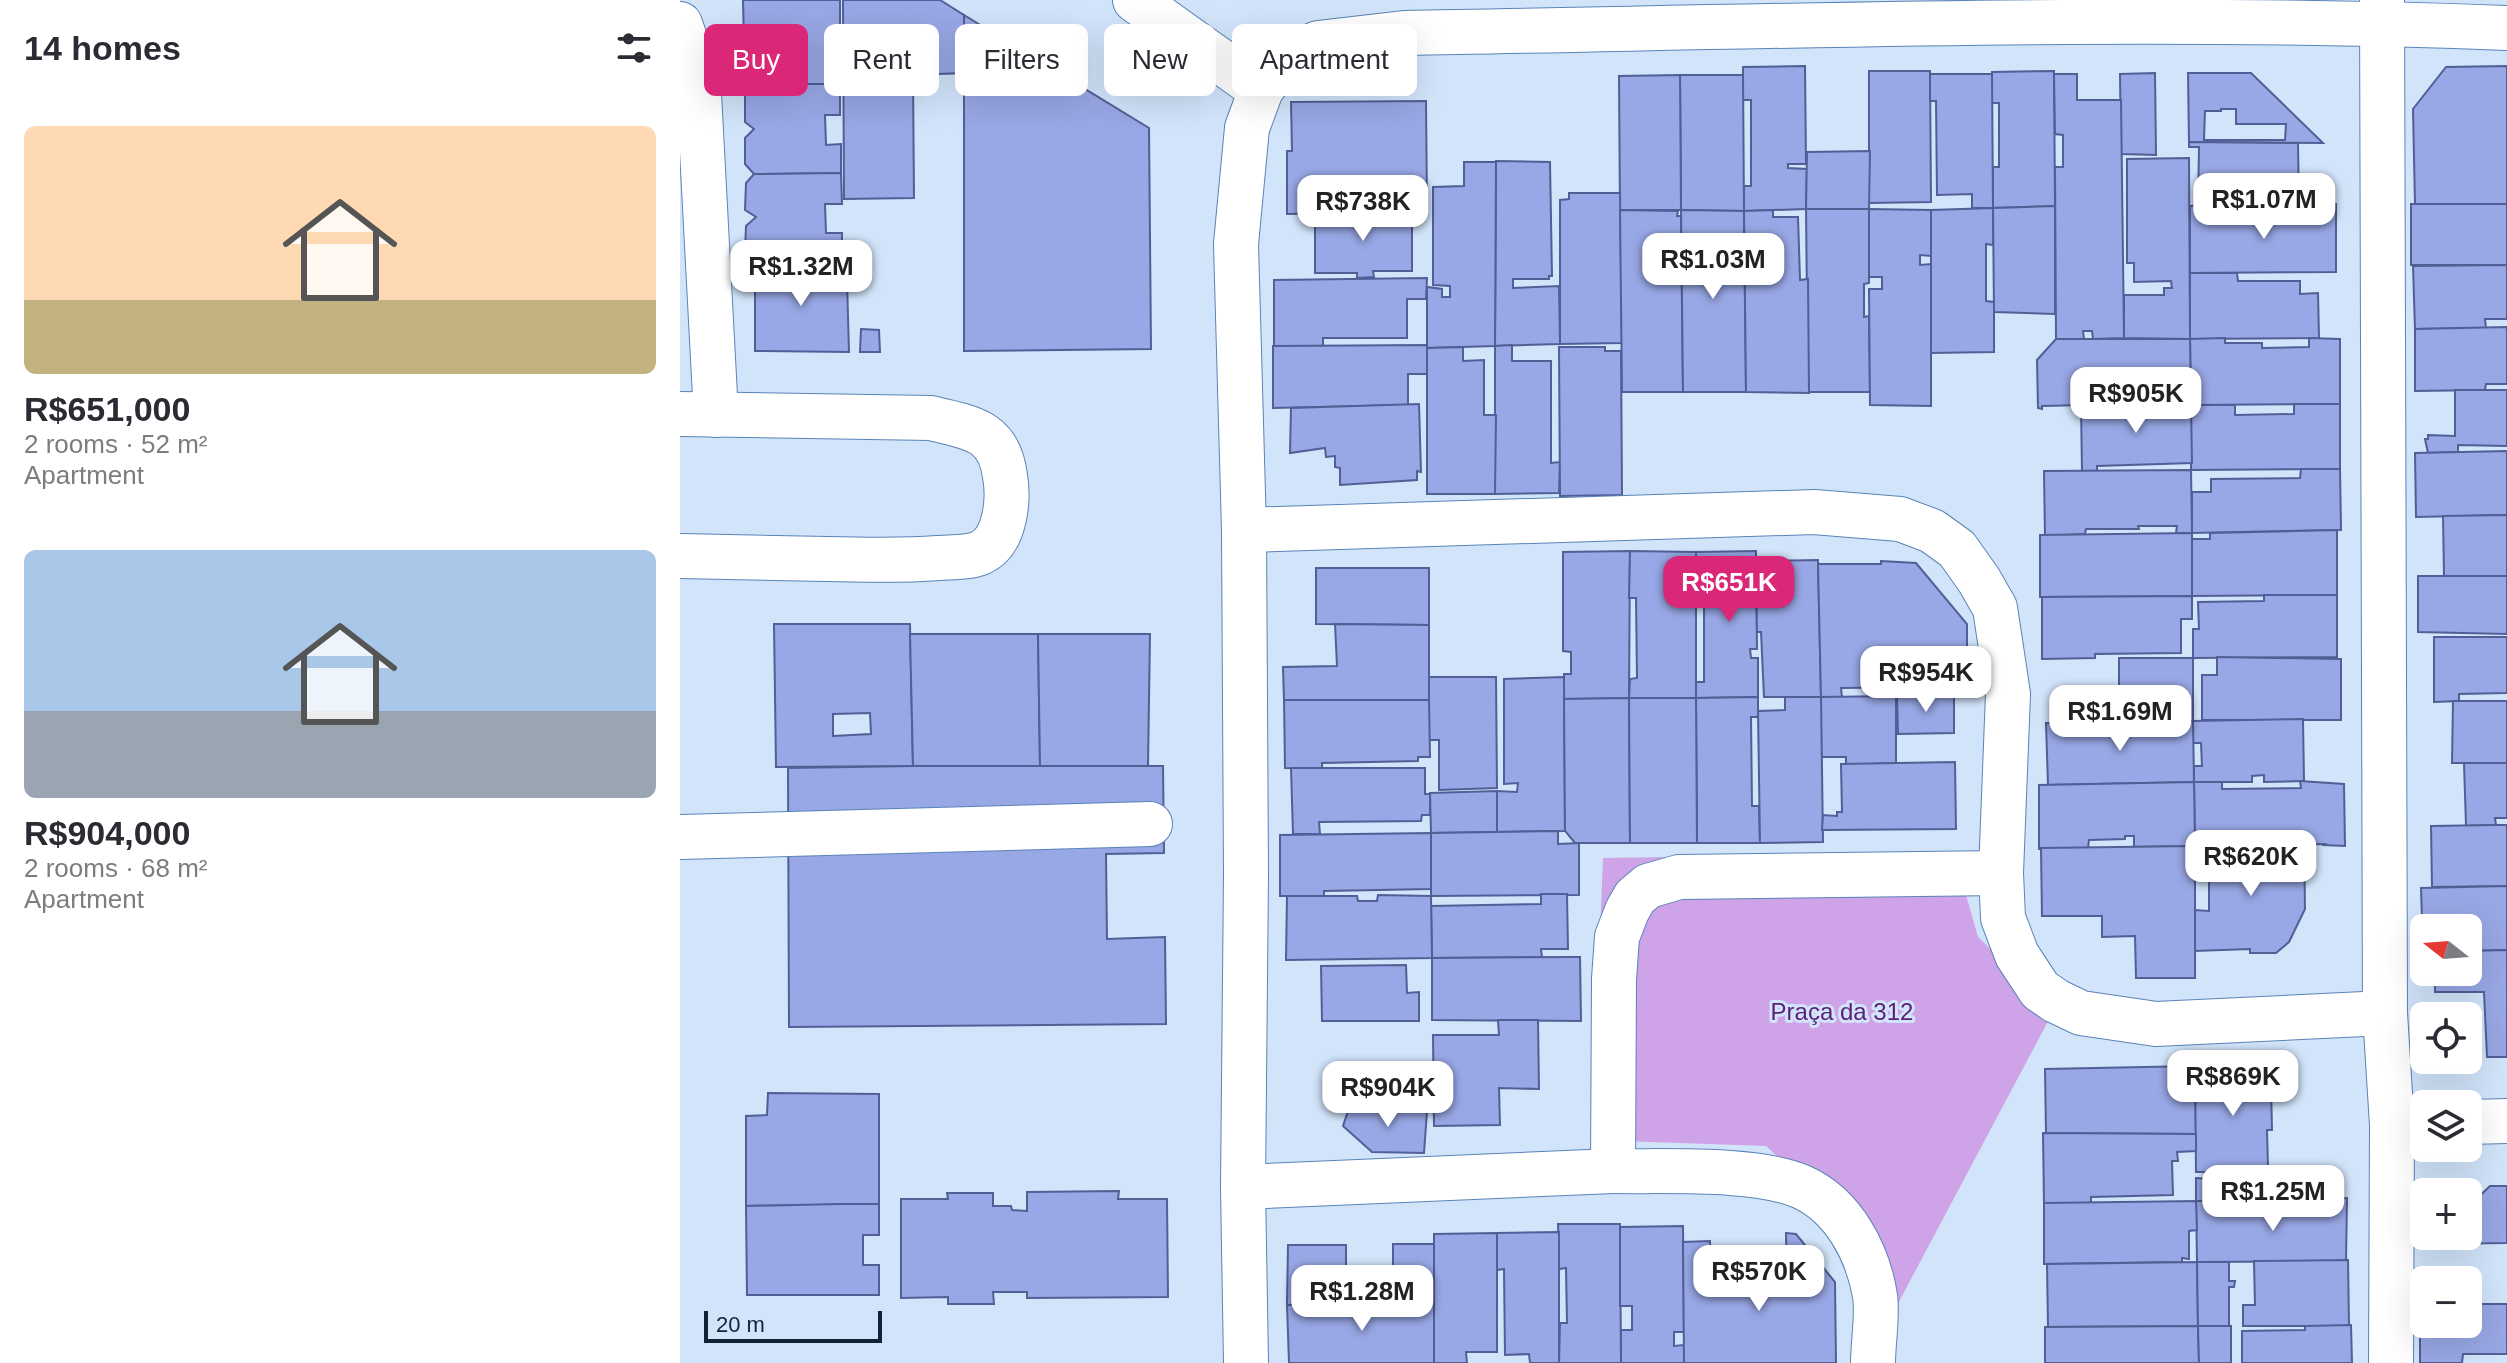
<!DOCTYPE html>
<meta charset="utf-8">
<style>
:root{--surface:#fff;--page:#f2f2f3;--text:#2b2b33;--muted:#7c7c81;--accent:#db2777}
body{margin:0;font-family:Helvetica,sans-serif;background:var(--page);color:var(--text);height:100vh;display:flex;flex-direction:column;font-size:30px;white-space:nowrap}
*{box-sizing:border-box;margin:0}
p{font-size:26px;color:var(--muted)}
.icon{flex:none;width:44px;height:44px;fill:none;stroke:currentColor;stroke-width:2;stroke-linecap:round;stroke-linejoin:round}
.map{position:relative;flex:1;overflow:hidden}
.details{display:flex;flex-direction:column;background:var(--surface);width:680px}
.details>*{flex:none}
.top-card{position:absolute;left:24px;top:24px;width:760px;height:72px;display:flex;gap:16px}
.needle{width:52px;rotate:287deg}
.fabs{position:absolute;left:1730px;top:914px;display:grid;gap:16px}
.fabs a{display:grid;place-items:center;width:72px;height:72px;border-radius:12px;background:var(--surface);box-shadow:0 8px 32px #0002;font-size:40px}
.scale{position:absolute;left:24px;bottom:20px;width:178px;box-sizing:border-box;padding-left:8px;border:4px solid #122337;border-top:0;font-size:22px;line-height:28px;white-space:nowrap;color:#122337;-webkit-text-stroke:6px #d1e4fa;paint-order:stroke}
.price{position:absolute;translate:-50% -68px;padding:0 18px;border-radius:16px;background:#fff;color:#222;font-size:26px;line-height:52px;filter:drop-shadow(0 2px 4px #0008)}
.price::after{content:'';position:absolute;left:50%;top:48px;width:24px;height:18px;margin-left:-12px;background:inherit;clip-path:polygon(0 0,100% 0,50% 100%)}
.price.current{background:var(--accent);color:#fff}
ul{padding:0;list-style:none}
li{display:grid;align-content:center;gap:16px;height:424px;padding:0 24px}
li span{display:grid;place-items:center;height:248px;border-radius:12px;color:#555}
li>.icon{margin-inline-start:auto}
span .icon{width:144px;height:144px;fill:#fffc;stroke-width:1}
li b{font-size:34px}
h2{display:flex;justify-content:space-between;align-items:center;height:96px;padding:0 24px;font-size:34px}
.tag{padding:0 28px;border-radius:12px;background:var(--surface);box-shadow:0 8px 32px #0002;font-size:28px;line-height:72px}
.tag.current{background:var(--accent);color:#fff}
main{display:flex;flex:1;min-height:0}
.map>svg:first-child{display:block}
.green{fill:#cfa3e7}
.building{fill:#98a7e5;stroke:#525e96;stroke-width:2;fill-rule:evenodd}
.lines{fill:none;stroke-linecap:round;stroke-linejoin:round}
.minor-casing{stroke:#5a84b7;stroke-width:46}
.minor{stroke:#fff;stroke-width:44}
.labels{text-anchor:middle;dominant-baseline:central;stroke-width:6;stroke-linejoin:round;paint-order:stroke}
.park-label{font-size:24px;fill:#5c2177;stroke:#d1e4fa}
</style>
<main>
<section class="details">
<h2>14 homes<svg class="icon" aria-label="filters" viewBox="0 0 24 24"><path d="M4 7h16M4 17h16"/><circle cx="9" cy="7" r="2"/><circle cx="15" cy="17" r="2"/></svg></h2>
<ul>
<li><span style="background:linear-gradient(#ffd9b3 70%,#c2b280 0)"><svg class="icon" aria-label="home" viewBox="0 0 24 24"><path d="M3 11l9-7 9 7M6 9v11h12V9"/></svg></span><div><b>R$651,000</b><p>2 rooms · 52 m²</p><p>Apartment</p></div></li>
<li><span style="background:linear-gradient(#a9c7e8 65%,#9aa5b1 0)"><svg class="icon" aria-label="home" viewBox="0 0 24 24"><path d="M3 11l9-7 9 7M6 9v11h12V9"/></svg></span><div><b>R$904,000</b><p>2 rooms · 68 m²</p><p>Apartment</p></div></li>
</ul>
</section>
<div class="map">
<svg width="1827" height="1363" viewBox="0 0 1827 1363">
<rect width="100%" height="100%" fill="#d1e4fa"/>
<path class="green" d="M1274 853 1298 937 1374 1010 1214 1311 1181 1232 1086 1146 912 1140 923 858Z"/>
<g class="building">
<path d="M63 0H160V42L145 43V57L161 56 160 84H65Z"/>
<path d="M163 0H260L284 15V73L233 75 234 198 164 199Z"/>
<path d="M284 15 469 128 471 349 284 351Z"/>
<path d="M1125 66 1126 164H1108V168L1127 169 1126 209 1064 211V186H1071V100H1063V67Z"/>
<path d="M1827 66V204H1735L1733 109 1766 67Z"/>
<path d="M1189 71H1250L1251 202 1189 203Z"/>
<path d="M1374 71 1375 206 1313 208V167H1319V103H1312V72Z"/>
<path d="M1475 73 1476 155 1441 154 1440 74Z"/>
<path d="M1508 73H1571L1643 143 1509 142ZM1541 109H1556V124H1606L1605 140H1524L1525 111H1541Z"/>
<path d="M1250 74H1312L1313 208H1292V194L1257 195 1256 101H1250Z"/>
<path d="M1374 74H1397V100H1441L1444 338 1413 339 1412 331H1403L1404 339H1376L1375 167H1383V135L1375 134Z"/>
<path d="M1000 75H1063L1064 211 1001 210Z"/>
<path d="M1000 75 1001 210H940L939 76Z"/>
<path d="M72 84H160V115H145L146 145 161 144V173L74 174 65 164V138L74 129 65 122V93Z"/>
<path d="M746 101 747 204H721L722 212 607 214V151H612L611 102Z"/>
<path d="M1509 142 1618 143 1619 205 1518 206 1519 147H1509Z"/>
<path d="M1190 151 1189 209H1126L1127 152Z"/>
<path d="M1509 158 1510 339 1444 338V295H1484V288H1492L1491 281 1454 282V263H1447V159Z"/>
<path d="M816 161 870 162 872 276H869V279H833V288L879 286 880 344 815 346Z"/>
<path d="M784 162H816L815 346 747 348V287L762 289V297H770V286L753 285V187L784 186Z"/>
<path d="M161 173 162 204H145L146 233H162V263L77 265 65 252 66 226 76 217 65 210 66 183 74 174Z"/>
<path d="M889 193H940L942 343 880 344V200L889 199Z"/>
<path d="M1656 204V272L1510 273V206L1527 205V214L1615 215V205Z"/>
<rect x="1731" y="204" width="96" height="61"/>
<path d="M1375 206V314L1314 312 1313 208Z"/>
<path d="M1313 208V245L1306 244V301L1314 302V352L1251 353V210Z"/>
<path d="M1126 209H1189V283L1184 284V317L1189 316 1190 392H1128Z"/>
<path d="M1189 209 1251 210V256L1240 255V265L1251 264V406L1190 405 1189 289H1202V277H1189Z"/>
<path d="M940 210 998 211 997 216H1001L1003 392H942Z"/>
<path d="M1001 210 1064 211 1066 392H1003Z"/>
<path d="M1093 210V217H1118L1120 280 1128 279 1129 393 1066 392 1064 211Z"/>
<path d="M732 212V271H693L694 277 677 278V273H635V213Z"/>
<path d="M162 263V280H167L169 352 75 351V264Z"/>
<path d="M1827 265V319H1805L1806 328 1735 329 1733 266Z"/>
<path d="M1510 273H1557L1558 281H1620V294L1638 293 1639 338 1510 339Z"/>
<path d="M747 278 746 299H727V338H643V346H594V280Z"/>
<path d="M1827 327V384H1806L1805 390 1735 391V329Z"/>
<path d="M181 329 199 330 200 352H180Z"/>
<path d="M1545 338V343H1582V348L1629 347V338L1660 339V404L1511 405 1510 339Z"/>
<path d="M1376 339H1510L1511 405H1448V398L1404 400 1405 405 1362 406V409L1358 408 1357 360Z"/>
<path d="M747 345V374H728V405L593 408V346Z"/>
<path d="M832 345V361H871V463L880 462 879 493 815 494V346Z"/>
<path d="M783 347V361L804 360V415H816L815 494H747V348Z"/>
<path d="M879 347H925V351H941L942 495 880 496Z"/>
<path d="M1775 390H1827V446L1778 445V452L1748 453 1745 439H1748V435L1775 436Z"/>
<path d="M739 404 741 472 737 471V480L660 485V468L655 467V456L646 457 645 448 610 453 611 408Z"/>
<path d="M1614 404H1660V469L1511 470V405H1555V415L1614 414Z"/>
<path d="M1448 405H1511L1512 463 1417 466V471H1402L1401 406Z"/>
<path d="M1827 451V515L1736 517 1735 453Z"/>
<path d="M1621 469H1660L1661 530 1512 533V492H1531V479L1620 478Z"/>
<path d="M1511 470 1512 533H1496L1497 526H1458L1459 529H1406L1405 534 1365 536 1364 471Z"/>
<path d="M1827 515V576H1764L1763 516Z"/>
<path d="M1657 530V595L1512 596V539H1530V533Z"/>
<path d="M1512 533V596L1360 597V535Z"/>
<path d="M950 551 949 698 884 699V674H891V652L883 651V552Z"/>
<path d="M950 551 1016 552V698H949L950 679 957 678 956 598H949Z"/>
<path d="M1076 551 1077 649H1070L1071 658H1078V697L1016 698V682H1024V593L1016 592V552Z"/>
<path d="M1138 560 1141 697H1084L1081 632H1077L1076 561Z"/>
<path d="M1201 561 1236 563 1287 624V695L1246 696 1247 687 1161 688 1162 697H1141L1138 564H1201Z"/>
<path d="M636 568H749V625L636 624Z"/>
<path d="M1738 576H1827V634L1738 632Z"/>
<path d="M1584 595H1657V657L1513 658V629H1519L1518 602 1584 601Z"/>
<path d="M1512 596V619H1501V653L1415 654V658L1362 659V597Z"/>
<path d="M94 624H230L233 766 96 767ZM190 713 191 734 153 736V714Z"/>
<path d="M655 624 749 625V700H604L603 667 657 666Z"/>
<path d="M230 634H358L360 766H233Z"/>
<path d="M358 634H470L468 766H360Z"/>
<path d="M1754 637H1827V693L1779 694V701L1754 702Z"/>
<path d="M1537 657 1661 659V720H1522V675H1537Z"/>
<path d="M1439 658H1513V721L1439 722Z"/>
<path d="M749 677H816L817 788 759 790V740H749Z"/>
<path d="M884 677 885 831 817 832V791L837 792 838 783 824 784V679Z"/>
<path d="M1270 695H1274V733L1218 734 1217 696Z"/>
<path d="M1216 696V763L1166 765V757H1141V697Z"/>
<path d="M1078 697V717H1071L1072 806H1079L1080 843H1017L1016 698Z"/>
<path d="M1105 697H1141L1143 842 1080 843 1078 711 1105 710Z"/>
<path d="M949 698 950 843H895L885 831 884 699Z"/>
<path d="M949 698H1016L1017 843H950Z"/>
<path d="M604 700H749L750 757H738V761L642 763V769L605 768Z"/>
<path d="M1773 701H1827V763H1772Z"/>
<path d="M1623 719 1624 781 1584 782V775L1572 776V782H1514V766H1522L1521 743H1513V721Z"/>
<path d="M1513 721 1514 782 1368 785 1366 723Z"/>
<path d="M1275 762 1276 829 1142 830 1143 815 1157 816V812H1162L1161 764Z"/>
<path d="M1784 763H1827V818H1815L1816 825 1786 826Z"/>
<path d="M233 766H483L484 853 426 854 427 939 485 937 486 1024 109 1027 108 768Z"/>
<path d="M611 768H745V794H750V815H742L741 821 639 822 640 834H613Z"/>
<path d="M1620 781 1664 784 1665 846 1644 845 1645 844 1515 846 1514 782H1542V789L1621 788Z"/>
<path d="M1514 782 1515 846 1454 847V836H1445V839L1409 840 1408 848 1359 849V785Z"/>
<path d="M817 791V832L751 833 750 793Z"/>
<path d="M1816 825H1827V886L1752 887 1751 826Z"/>
<path d="M878 831V844L899 843V895L751 896V833Z"/>
<path d="M751 833V889L644 891V896H600V835Z"/>
<path d="M1624 844 1625 909 1609 942 1596 953H1570V949L1515 951V910L1529 911V871L1514 870 1515 846 1529 845 1530 853 1568 852V845Z"/>
<path d="M1515 846V978H1456L1455 936 1422 937V916H1362L1361 848Z"/>
<path d="M1827 886V950L1788 951V928H1744L1743 951 1741 888Z"/>
<path d="M861 894H887L888 949H861L862 957 752 958 751 906 861 904Z"/>
<path d="M698 895 751 896 752 958 606 960 607 896H677L678 901H697Z"/>
<path d="M1827 950V1057H1807L1804 992H1755V972H1788V951Z"/>
<path d="M893 957H900L901 1021 752 1020V958Z"/>
<path d="M726 965 727 993 739 992V1021H642L641 966Z"/>
<path d="M818 1020H858L859 1089 819 1088 820 1125 754 1126 753 1035H819Z"/>
<path d="M1515 1066 1516 1134 1366 1133 1365 1069Z"/>
<path d="M1515 1068H1588L1600 1084H1591L1592 1130H1587L1588 1167 1548 1168 1549 1172H1516Z"/>
<path d="M88 1093 199 1094V1204L66 1206V1116L87 1115Z"/>
<path d="M670 1105 697 1107V1110L747 1111 744 1153 692 1152 663 1126Z"/>
<path d="M1363 1133 1516 1134V1151L1497 1152 1498 1161H1492L1493 1195 1411 1197V1203H1364Z"/>
<path d="M1603 1177V1200L1560 1201V1179Z"/>
<path d="M1516 1178 1556 1181V1200L1516 1201Z"/>
<path d="M1810 1186H1827V1243L1758 1244V1236H1788V1207Z"/>
<path d="M439 1191 438 1199H487L488 1297 347 1298V1292H313L314 1304H268V1297L221 1298V1199H268L267 1193H313V1206H331L332 1210 347 1211V1192Z"/>
<path d="M1667 1198 1666 1261 1517 1262 1516 1201H1546L1545 1210 1622 1209 1621 1199Z"/>
<path d="M1516 1201 1517 1230 1509 1231V1259L1502 1258V1262L1364 1264V1203Z"/>
<path d="M160 1204H199V1235H183V1265H199V1295H67L66 1206Z"/>
<path d="M878 1224H940L941 1363H879L880 1323H887L886 1268 879 1269Z"/>
<path d="M1003 1226 1004 1332H994V1346L1004 1345V1363H941V1330H952V1306H940V1227Z"/>
<path d="M879 1232V1363H850L849 1354 825 1355 824 1269 817 1270V1233Z"/>
<path d="M817 1233V1352H786L787 1363H754V1234Z"/>
<path d="M1106 1233 1116 1234 1155 1282 1156 1363H1004L1003 1242 1030 1241 1031 1281 1034 1285 1107 1283Z"/>
<path d="M713 1244H754V1302L717 1303V1297L702 1298 703 1304 607 1305 608 1245H666V1268L713 1267Z"/>
<path d="M1668 1260 1669 1326H1563V1305H1575L1574 1261Z"/>
<path d="M1517 1262 1518 1326 1368 1327 1367 1264Z"/>
<path d="M1517 1262H1549V1281H1555L1554 1287H1549V1326H1518Z"/>
<path d="M754 1302V1363H609L607 1305Z"/>
<path d="M1788 1304H1827V1354H1783L1782 1363H1740V1305H1744V1324H1788Z"/>
<path d="M1671 1325 1672 1363H1562V1331L1625 1330V1326Z"/>
<path d="M1518 1326 1519 1363H1365V1327Z"/>
<path d="M1518 1326H1551V1363H1519Z"/>
</g>
<g class="lines">
<g class="minor-casing">
<g id="minor">
<path d="M455 0 581 90"/>
<path d="M1702 0 1705 1013 1712 1125 1711 1363"/>
<path d="M0 24 18 75 36 415"/>
<path d="M0 414 251 418C290 428 319 429 325 476 329 499 326 542 300 553 289 558 270 557 258 558 221 561 184 560 147 559 98 558 49 557 0 556"/>
<path d="M564 530 1134 512 1220 519 1252 531 1277 549 1299 580 1315 608 1328 694 1321 873 1323 918 1337 955 1360 990 1376 1001 1401 1013 1476 1024 1705 1013"/>
<path d="M0 837 470 824"/>
<path d="M1788 1122 1827 1121"/>
<path d="M563 1187 933 1171"/>
<path d="M566 1363 563 1187 566 874 564 530 556 244 567 128 581 90 598 67 620 51 638 43 724 33C1091 27 1460 14 1827 28"/>
<path d="M1193 1363C1193 1343 1198 1313 1195 1296 1188 1253 1164 1206 1122 1187 1077 1167 985 1172 933 1171L934 979 937 937 947 911 955 897 968 886 999 877 1321 873"/>
</g>
</g>
<use href="#minor" class="minor"/>
</g>
<g class="labels">
<g class="park-label">
<text x="1162" y="1011">Praça da 312</text>
</g>
</g>
</svg>
<div class="fabs">
<a><svg class="needle" viewBox="-14 -14 28 28"><path d="M0-13l5 13h-10z" fill="#e53935"/><path d="M0 13l5-13h-10z" fill="#7c7c81"/></svg></a>
<a><svg class="icon" aria-label="locate" viewBox="0 0 24 24"><circle cx="12" cy="12" r="6"/><path d="M12 2v4M12 18v4M2 12h4M18 12h4"/></svg></a>
<a><svg class="icon" aria-label="layers" viewBox="0 0 24 24"><path d="M12 4l9 5-9 5-9-5zM3 14l9 5 9-5"/></svg></a>
<a>+</a>
<a>−</a>
</div>
<div class="scale">20 m</div>
<b class="price" style="left:1584px;top:241px">R$1.07M</b>
<b class="price" style="left:683px;top:243px">R$738K</b>
<b class="price" style="left:1033px;top:301px">R$1.03M</b>
<b class="price" style="left:121px;top:308px">R$1.32M</b>
<b class="price" style="left:1456px;top:435px">R$905K</b>
<b class="price current" style="left:1049px;top:624px">R$651K</b>
<b class="price" style="left:1246px;top:714px">R$954K</b>
<b class="price" style="left:1440px;top:753px">R$1.69M</b>
<b class="price" style="left:1571px;top:898px">R$620K</b>
<b class="price" style="left:1553px;top:1118px">R$869K</b>
<b class="price" style="left:708px;top:1129px">R$904K</b>
<b class="price" style="left:1593px;top:1233px">R$1.25M</b>
<b class="price" style="left:1079px;top:1313px">R$570K</b>
<b class="price" style="left:682px;top:1333px">R$1.28M</b>
<div class="top-card">
<a class="tag current">Buy</a>
<a class="tag">Rent</a>
<a class="tag">Filters</a>
<a class="tag">New</a>
<a class="tag">Apartment</a>
</div>
</div>
</main>
